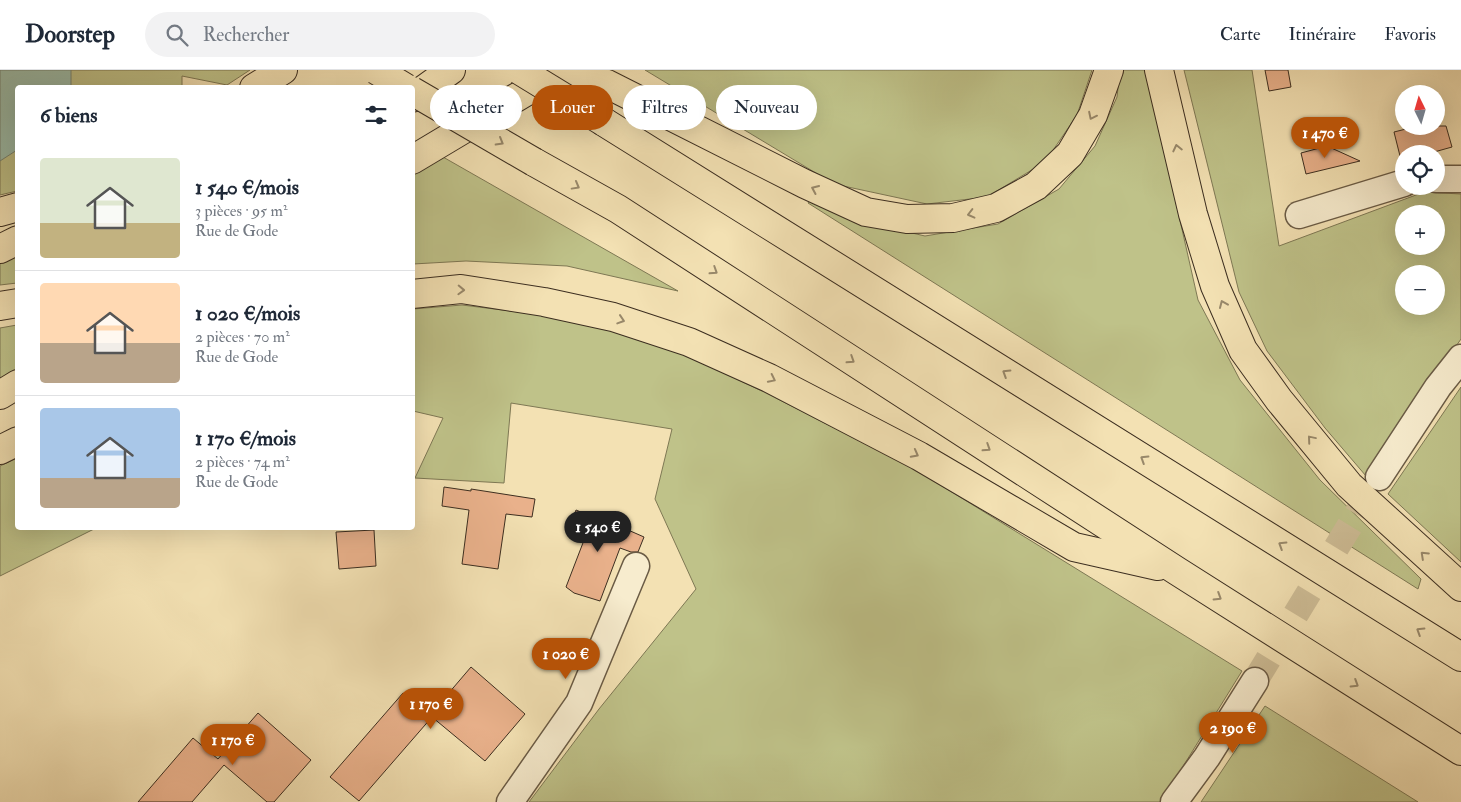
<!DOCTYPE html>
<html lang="fr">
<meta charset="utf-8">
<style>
:root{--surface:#fff;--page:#f2f2f3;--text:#1f2937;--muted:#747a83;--line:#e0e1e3;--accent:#b45309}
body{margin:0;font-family:"IM FELL Double Pica",serif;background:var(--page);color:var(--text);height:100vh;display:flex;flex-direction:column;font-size:19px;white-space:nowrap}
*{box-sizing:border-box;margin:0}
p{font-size:16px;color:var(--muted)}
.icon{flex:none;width:28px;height:28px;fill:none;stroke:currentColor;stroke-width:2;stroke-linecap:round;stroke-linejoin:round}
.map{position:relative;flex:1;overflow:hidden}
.side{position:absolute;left:15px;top:15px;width:400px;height:445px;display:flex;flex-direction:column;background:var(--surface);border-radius:5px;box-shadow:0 5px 20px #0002}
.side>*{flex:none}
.banner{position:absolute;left:430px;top:15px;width:475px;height:45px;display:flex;gap:10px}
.needle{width:32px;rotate:355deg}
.controls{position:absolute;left:1395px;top:15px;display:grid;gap:10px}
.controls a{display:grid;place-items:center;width:50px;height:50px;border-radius:50%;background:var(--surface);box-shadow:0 5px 20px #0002;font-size:25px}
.price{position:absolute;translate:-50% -42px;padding:0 11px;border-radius:18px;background:var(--accent);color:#fff;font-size:16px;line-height:32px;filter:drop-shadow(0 1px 2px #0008)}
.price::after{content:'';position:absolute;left:50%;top:30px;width:15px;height:11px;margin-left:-8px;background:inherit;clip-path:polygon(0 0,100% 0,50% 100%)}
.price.on{background:#222;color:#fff}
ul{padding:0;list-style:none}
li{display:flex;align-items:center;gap:15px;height:125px;padding:0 25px}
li+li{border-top:1px solid var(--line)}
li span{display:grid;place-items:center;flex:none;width:140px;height:100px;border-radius:5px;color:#555}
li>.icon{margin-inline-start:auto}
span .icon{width:60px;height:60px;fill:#fffc;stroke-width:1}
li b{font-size:21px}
h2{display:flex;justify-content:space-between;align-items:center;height:60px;padding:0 25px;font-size:21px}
.pill{padding:0 18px;border-radius:22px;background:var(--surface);box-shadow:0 5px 20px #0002;font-size:18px;line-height:45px}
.pill.on{background:var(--accent);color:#fff}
header{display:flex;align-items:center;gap:30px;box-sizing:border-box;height:70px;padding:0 25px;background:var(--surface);border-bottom:1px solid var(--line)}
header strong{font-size:24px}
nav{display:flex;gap:28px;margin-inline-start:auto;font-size:18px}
.search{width:350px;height:45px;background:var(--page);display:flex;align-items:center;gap:12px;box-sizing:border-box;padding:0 18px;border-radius:28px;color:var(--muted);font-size:19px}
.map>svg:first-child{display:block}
.green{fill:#bfc289;stroke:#7e7854;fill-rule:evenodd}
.water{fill:#9bbeac;stroke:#758474}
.building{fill:#e9b18b;stroke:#3c2e20}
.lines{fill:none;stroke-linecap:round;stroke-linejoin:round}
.minor-tunnel{stroke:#cebd96;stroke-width:26;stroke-dasharray:26 13;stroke-linecap:butt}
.minor-casing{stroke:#6a5b45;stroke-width:29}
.highway-casing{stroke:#3c2e20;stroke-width:30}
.minor{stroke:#f7ecce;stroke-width:26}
.highway{stroke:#f3e1b3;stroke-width:28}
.highway-bridge-casing{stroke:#3c2e20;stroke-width:30;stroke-linecap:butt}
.highway-bridge{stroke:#f3e1b3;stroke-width:28}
.oneway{stroke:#98886a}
</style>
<header>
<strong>Doorstep</strong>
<div class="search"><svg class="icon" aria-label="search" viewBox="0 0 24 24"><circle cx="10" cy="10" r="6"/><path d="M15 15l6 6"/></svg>Rechercher</div>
<nav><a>Carte</a><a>Itinéraire</a><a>Favoris</a></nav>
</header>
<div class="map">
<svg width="1461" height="732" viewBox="0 0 1461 732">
<rect width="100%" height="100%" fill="#f3e1b3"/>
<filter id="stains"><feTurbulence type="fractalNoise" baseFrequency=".004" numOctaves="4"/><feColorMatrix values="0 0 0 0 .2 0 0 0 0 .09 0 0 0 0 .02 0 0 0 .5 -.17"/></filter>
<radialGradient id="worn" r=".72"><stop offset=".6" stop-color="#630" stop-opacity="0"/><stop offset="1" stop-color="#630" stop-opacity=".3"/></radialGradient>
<g class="green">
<path d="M0 0H250L227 15 182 6V17L18 18 17 121 0 125Z"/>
<path d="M645 0H1092L1077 45 1045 92 987 127 927 134 834 114Z"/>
<path d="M1120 0H1146L1198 230 1240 310 1320 410 1421 509 1418 519 808 133 812 127 847 148 925 166 998 154 1059 119 1095 76 1117 27Z"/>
<path d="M1184 0H1252L1279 176 1424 122 1461 124V269L1366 406 1325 358 1267 281 1239 222ZM1404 144H1436V176H1404ZM1404 204H1436V236H1404Z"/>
<path d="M436 83 678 221 567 196 466 191 413 194V99Z"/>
<path d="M17 183V213L0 215V193Z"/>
<path d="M462 235 543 245 613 259 686 285 762 321 913 398 1242 601 1161 732H529L599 639 696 519 655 429 672 359 511 333 504 413 415 408 443 348 413 341V239Z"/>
<path d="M17 255V299L0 310V258Z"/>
<path d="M1461 317V492L1388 424Z"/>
<path d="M17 388 18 458H96L0 506V396Z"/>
<path d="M1265 636 1418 732H1201Z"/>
</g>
<path class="water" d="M0 0H71V17L18 18 17 80 0 91Z"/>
<g class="building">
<path d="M1265 0H1288L1291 17 1269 21Z"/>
<path d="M1418 56H1446L1452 77 1427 84H1424L1422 79 1400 86 1394 62Z"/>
<path d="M1327 76 1360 91 1306 104 1301 83Z"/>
<path d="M444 417 471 421V419L535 429 532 447 506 444 498 499 462 494 469 440 442 436Z"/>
<path d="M576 440 593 447 594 445 644 467 638 482H631L620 478 600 531 574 523 566 517 586 465 569 458Z"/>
<path d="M374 460 376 496 339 499 336 462Z"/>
<path d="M471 597 525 644 485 691 432 647 359 731 330 707 403 623 430 645Z"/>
<path d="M258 643 311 690 274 732H267L224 695 192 732H138L193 668 218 689Z"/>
</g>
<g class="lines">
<path class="minor-tunnel" d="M1255 611 1377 411"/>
<g class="minor-casing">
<g id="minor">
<path d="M1436 109H1461"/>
<path d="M1299 145 1404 113"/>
<path d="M1379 407 1438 317 1461 288"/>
<path d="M510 732 579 633 636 496"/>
<path d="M1174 732 1207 687 1255 611"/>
</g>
</g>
<g class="highway-casing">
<g id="highway">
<path d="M568 0 607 14 805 114 866 142 907 149 953 148 996 138 1036 116 1070 84 1093 45 1109 0"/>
<path d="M1159 0 1193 144 1215 216 1243 280 1279 330 1349 415 1461 517"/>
<path d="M254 18 283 0"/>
<path d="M412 28 451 0"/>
<path d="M604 52 1461 587"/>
<path d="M412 90 559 2"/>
<path d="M534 92 618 139 1177 501 1461 681"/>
<path d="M0 142 18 137"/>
<path d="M0 179 18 170"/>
<path d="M412 224 461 219 544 232 613 247 689 272 769 308 919 386 1074 477 1158 496"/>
<path d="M0 236 18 233"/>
<path d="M0 325 18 314"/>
<path d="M0 380 18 371"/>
</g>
</g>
<use href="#minor" class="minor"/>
<use href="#highway" class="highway"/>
<g class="highway-bridge-casing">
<g id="highway-bridge">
<path d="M376 0 406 18"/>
<path d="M519 0 604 52"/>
<path d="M412 21 534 92"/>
</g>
</g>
<use href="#highway-bridge" class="highway-bridge"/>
</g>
<defs><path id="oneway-chevron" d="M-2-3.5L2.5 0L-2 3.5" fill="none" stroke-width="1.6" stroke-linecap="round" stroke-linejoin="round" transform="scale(1.25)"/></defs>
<g class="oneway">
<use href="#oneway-chevron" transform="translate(1092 46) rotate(116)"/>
<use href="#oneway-chevron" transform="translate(500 72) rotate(30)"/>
<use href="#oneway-chevron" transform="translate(1177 78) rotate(-103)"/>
<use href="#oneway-chevron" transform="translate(576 116) rotate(29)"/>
<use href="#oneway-chevron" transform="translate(815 119) rotate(-156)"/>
<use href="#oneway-chevron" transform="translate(971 144) rotate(166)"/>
<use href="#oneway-chevron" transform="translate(714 201) rotate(33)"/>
<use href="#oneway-chevron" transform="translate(461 220) rotate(2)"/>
<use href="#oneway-chevron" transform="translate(1223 234) rotate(-113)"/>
<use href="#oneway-chevron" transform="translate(621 250) rotate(18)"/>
<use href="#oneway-chevron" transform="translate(851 290) rotate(33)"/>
<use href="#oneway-chevron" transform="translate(1006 303) rotate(-148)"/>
<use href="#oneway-chevron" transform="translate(772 309) rotate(26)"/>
<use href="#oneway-chevron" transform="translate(1311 369) rotate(-130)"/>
<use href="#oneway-chevron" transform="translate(987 378) rotate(33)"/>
<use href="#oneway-chevron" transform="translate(915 384) rotate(28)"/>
<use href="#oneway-chevron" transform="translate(1144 389) rotate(-148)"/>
<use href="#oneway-chevron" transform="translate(1282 475) rotate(-148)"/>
<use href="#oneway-chevron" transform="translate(1424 485) rotate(-137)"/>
<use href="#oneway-chevron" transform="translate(1218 527) rotate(32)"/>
<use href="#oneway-chevron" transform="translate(1420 561) rotate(-148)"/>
<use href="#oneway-chevron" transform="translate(1355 614) rotate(32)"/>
</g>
<rect width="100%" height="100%" filter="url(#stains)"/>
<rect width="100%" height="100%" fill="url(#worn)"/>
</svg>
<div class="controls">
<a><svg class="needle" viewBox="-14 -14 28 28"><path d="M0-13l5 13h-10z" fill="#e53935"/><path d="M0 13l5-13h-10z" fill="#747a83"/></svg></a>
<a><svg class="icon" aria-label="locate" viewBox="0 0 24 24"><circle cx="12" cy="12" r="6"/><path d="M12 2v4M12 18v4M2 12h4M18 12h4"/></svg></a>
<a>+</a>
<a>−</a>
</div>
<b class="price" style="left:1325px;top:89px">1 470 €</b>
<b class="price on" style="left:598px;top:483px">1 540 €</b>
<b class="price" style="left:566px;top:610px">1 020 €</b>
<b class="price" style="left:431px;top:660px">1 170 €</b>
<b class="price" style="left:1233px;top:684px">2 190 €</b>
<b class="price" style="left:233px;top:696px">1 170 €</b>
<div class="banner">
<a class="pill">Acheter</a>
<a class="pill on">Louer</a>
<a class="pill">Filtres</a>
<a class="pill">Nouveau</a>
</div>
<section class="side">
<h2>6 biens<svg class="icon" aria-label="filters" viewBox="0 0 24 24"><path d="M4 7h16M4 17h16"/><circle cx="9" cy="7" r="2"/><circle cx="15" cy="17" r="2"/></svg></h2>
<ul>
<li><span style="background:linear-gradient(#dfe7d0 65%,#c2b280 0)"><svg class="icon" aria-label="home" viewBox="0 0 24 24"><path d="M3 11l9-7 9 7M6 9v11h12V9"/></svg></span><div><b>1 540 €/mois</b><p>3 pièces · 95 m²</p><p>Rue de Gode</p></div></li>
<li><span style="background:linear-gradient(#ffd9b3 60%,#b9a48a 0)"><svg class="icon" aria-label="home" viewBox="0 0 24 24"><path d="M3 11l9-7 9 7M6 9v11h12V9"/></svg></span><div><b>1 020 €/mois</b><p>2 pièces · 70 m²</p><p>Rue de Gode</p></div></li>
<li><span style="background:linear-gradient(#a9c7e8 70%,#b9a48a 0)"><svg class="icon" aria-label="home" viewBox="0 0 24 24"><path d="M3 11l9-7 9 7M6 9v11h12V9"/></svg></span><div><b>1 170 €/mois</b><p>2 pièces · 74 m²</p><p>Rue de Gode</p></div></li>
</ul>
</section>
</div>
